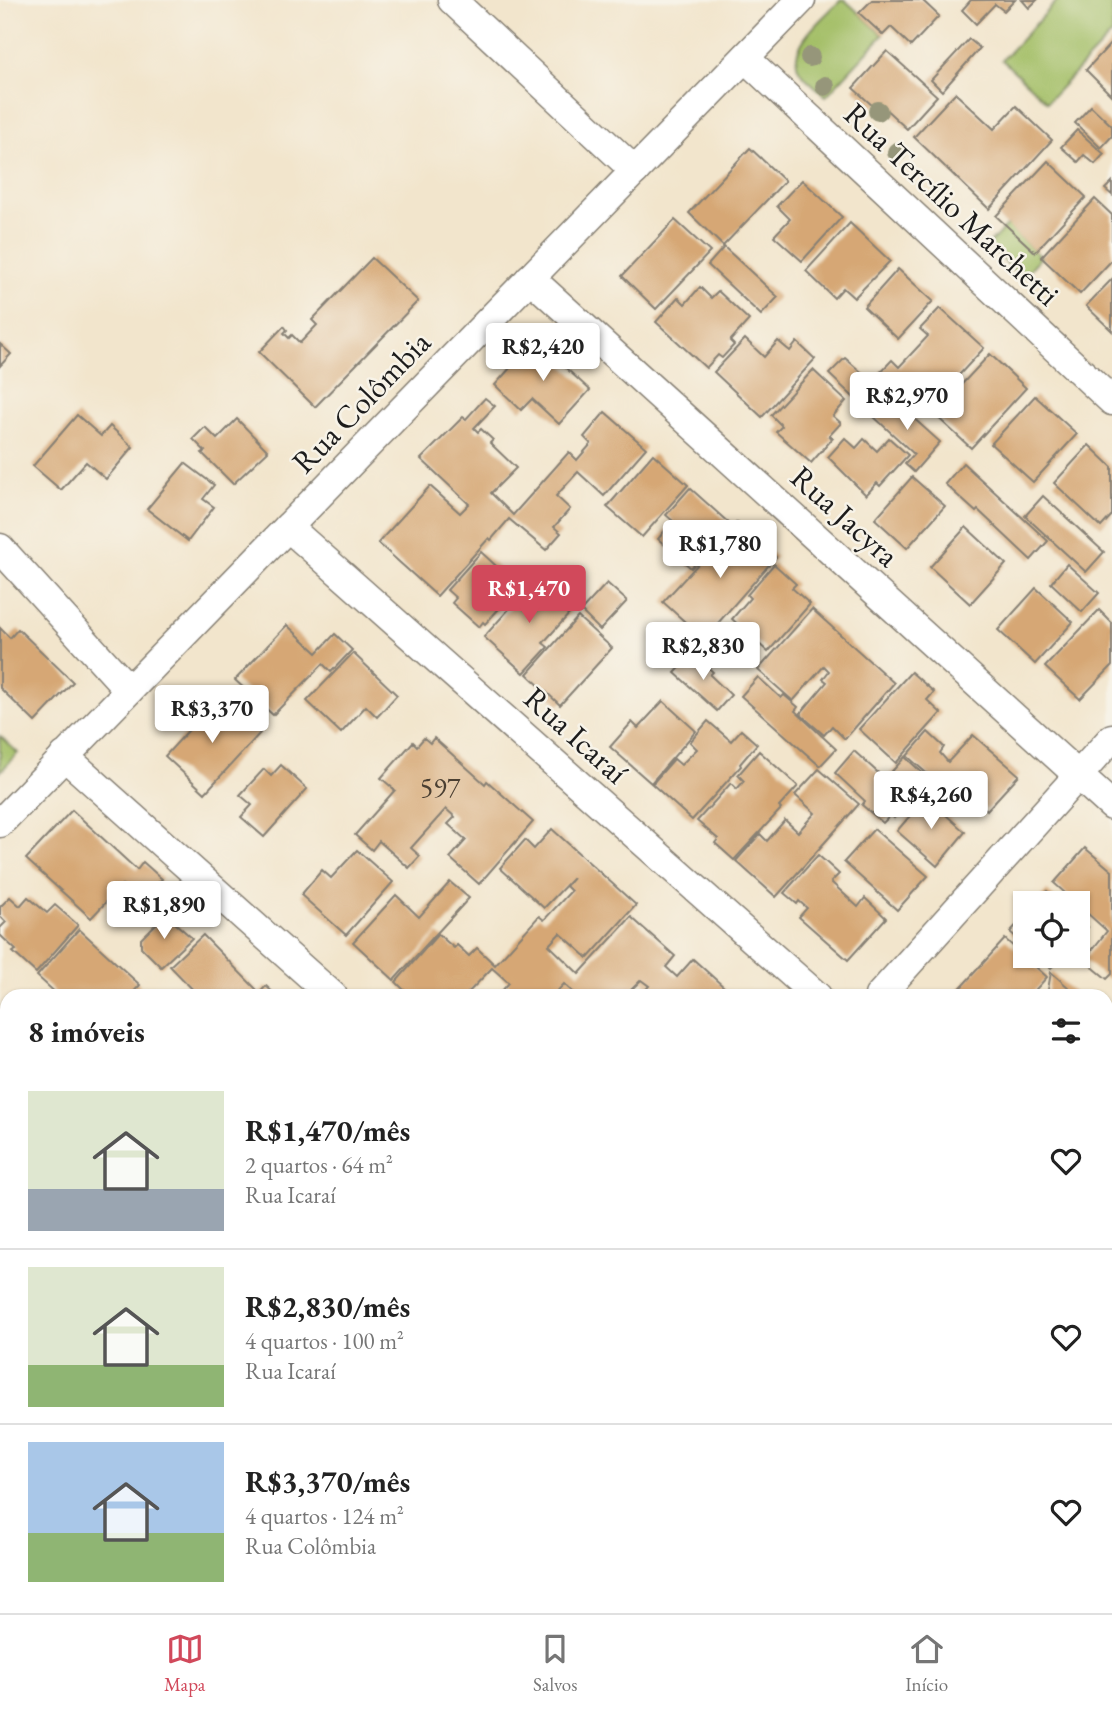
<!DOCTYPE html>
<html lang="pt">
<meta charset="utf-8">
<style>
:root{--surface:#fff;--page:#f6f6f6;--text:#222;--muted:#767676;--line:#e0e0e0;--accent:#d1495b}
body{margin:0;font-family:"EB Garamond",serif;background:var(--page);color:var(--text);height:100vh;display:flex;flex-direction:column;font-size:26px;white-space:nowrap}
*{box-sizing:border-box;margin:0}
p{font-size:23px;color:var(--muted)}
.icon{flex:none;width:38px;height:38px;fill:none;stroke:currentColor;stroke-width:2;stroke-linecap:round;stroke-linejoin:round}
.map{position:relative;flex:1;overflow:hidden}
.sheet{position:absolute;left:0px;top:989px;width:1113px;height:625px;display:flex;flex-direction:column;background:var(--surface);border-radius:21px 21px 0 0;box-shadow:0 2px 5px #0004}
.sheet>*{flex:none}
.buttons{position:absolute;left:1013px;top:891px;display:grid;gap:14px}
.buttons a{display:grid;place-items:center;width:77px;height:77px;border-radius:0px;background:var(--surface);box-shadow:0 2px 5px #0004;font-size:35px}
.price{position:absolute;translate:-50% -60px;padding:0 16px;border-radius:7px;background:#fff;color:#222;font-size:23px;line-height:46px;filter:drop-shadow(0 2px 4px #0008)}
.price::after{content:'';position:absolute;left:50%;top:42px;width:21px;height:16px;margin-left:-10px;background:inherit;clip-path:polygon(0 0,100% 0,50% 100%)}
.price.on{background:var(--accent);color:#fff}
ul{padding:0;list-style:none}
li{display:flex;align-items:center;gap:21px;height:175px;padding:0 28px}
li+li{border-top:2px solid var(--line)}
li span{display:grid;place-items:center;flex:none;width:196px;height:140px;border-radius:0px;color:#555}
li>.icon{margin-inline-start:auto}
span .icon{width:84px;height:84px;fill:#fffc;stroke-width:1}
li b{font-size:30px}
h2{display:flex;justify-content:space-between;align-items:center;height:84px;padding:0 28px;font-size:30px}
.dock{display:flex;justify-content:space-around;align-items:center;height:98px;border-top:2px solid var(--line);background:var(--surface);font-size:19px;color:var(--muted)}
.dock a{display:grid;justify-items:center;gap:4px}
.dock .on{color:var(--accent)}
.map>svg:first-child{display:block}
.green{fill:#a2be65;stroke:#5f6d40;stroke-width:2}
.building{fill:#d6a775}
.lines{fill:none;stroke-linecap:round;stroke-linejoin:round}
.street-casing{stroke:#878074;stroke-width:31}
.street{stroke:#fff;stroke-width:28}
.tree{fill:#96967a}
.labels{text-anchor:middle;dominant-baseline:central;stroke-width:5;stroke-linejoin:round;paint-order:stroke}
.number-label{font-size:28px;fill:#4a3f32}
.street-label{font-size:32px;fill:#1c1c1c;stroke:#f7f3e8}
</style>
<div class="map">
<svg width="1112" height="1613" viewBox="0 0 1112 1613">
<rect width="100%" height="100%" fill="#f7f3e8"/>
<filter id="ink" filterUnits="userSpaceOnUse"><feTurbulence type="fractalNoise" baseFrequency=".0143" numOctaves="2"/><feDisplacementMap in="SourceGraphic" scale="14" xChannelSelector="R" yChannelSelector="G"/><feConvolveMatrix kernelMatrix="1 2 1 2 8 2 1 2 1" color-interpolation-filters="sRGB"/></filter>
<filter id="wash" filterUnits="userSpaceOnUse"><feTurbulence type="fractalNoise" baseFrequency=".00686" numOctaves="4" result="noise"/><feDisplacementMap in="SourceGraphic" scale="28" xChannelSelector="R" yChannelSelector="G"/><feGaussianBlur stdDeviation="1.57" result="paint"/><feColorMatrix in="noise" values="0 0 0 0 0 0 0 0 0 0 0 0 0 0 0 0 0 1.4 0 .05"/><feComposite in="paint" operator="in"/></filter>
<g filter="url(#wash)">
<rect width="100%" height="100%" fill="#f2e5cc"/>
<g class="green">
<path d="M841 0H845L883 35 826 96C818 89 808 81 801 73 783 49 825 16 841 0Z"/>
<path d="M1058 0H1112V34L1047 102 1002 60Z"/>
<path d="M1007 225 1041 257 1022 278 988 245Z"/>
<path d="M0 736 18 753 0 772Z"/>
</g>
<g id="blocks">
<g class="building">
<path d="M872 0H922L939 16 911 46 891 27 883 35 859 13Z"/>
<path d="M971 0H1015L1004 11 995 4 976 24 962 10Z"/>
<path d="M1022 0H1037L1029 8Z"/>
<path d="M969 39 980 48 942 91 931 80Z"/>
<path d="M1112 42V96L1086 70Z"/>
<path d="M887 51 937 96 907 129 879 103 874 107 853 88Z"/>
<path d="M955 93 994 129 1016 106 1052 140 989 209 914 137Z"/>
<path d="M1091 106 1112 126V136L1101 148 1075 123Z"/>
<path d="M1077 130 1104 154 1095 164 1084 155 1078 162 1061 147Z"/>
<path d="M750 148 785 181 723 246 689 213Z"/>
<path d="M1048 161 1086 197 1035 252 996 216Z"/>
<path d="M802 180 842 217 802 261 774 236 790 219 777 206Z"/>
<path d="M1112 182V195L1105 189Z"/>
<path d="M1095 199 1112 215V260L1080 294 1041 257Z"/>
<path d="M675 220 710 252 656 309 622 276Z"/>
<path d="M850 223 890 261 854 298 843 288 834 298 806 271Z"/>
<path d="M724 247 778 297 761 315 708 265Z"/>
<path d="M372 258 418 301 315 407 259 352 284 326 287 330 284 333 289 338 292 335 300 343 317 325 312 320Z"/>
<path d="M898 269 933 301 898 339 864 307Z"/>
<path d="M1112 279V331L1086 306Z"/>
<path d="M700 287 711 298 718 291 749 320 730 341 734 345 722 358 718 355 706 368 656 322 678 297 685 304Z"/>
<path d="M940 308 984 348 935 401 914 381 896 401 873 380 892 360 899 367 928 336 920 329Z"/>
<path d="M745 339 764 357 778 341 790 351 797 342 815 359 762 417 714 372Z"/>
<path d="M535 340 590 390 559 424 532 399 521 410 495 385Z"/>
<path d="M0 344 11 354 0 366Z"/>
<path d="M990 354 1026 388 971 448 934 414Z"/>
<path d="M845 358 883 391 866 409 829 374Z"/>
<path d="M813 370 846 401 833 416 841 423 829 436 833 438 811 463 776 432 782 426 771 415Z"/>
<path d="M1035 396 1077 434 1033 482 991 444Z"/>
<path d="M890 397 940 442 914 472 905 464 914 454 873 416Z"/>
<path d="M485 398 495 406 474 428 478 432 481 429 493 440 490 443 516 468 491 493 513 515 569 452 577 460 591 444 584 437 605 412 646 448 604 496 578 472 556 496 570 509 554 527 561 533 546 550 509 519 491 540 489 538 437 596 378 543 430 486 460 513 469 504 421 459 463 417 466 419Z"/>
<path d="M77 415 101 436 110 426 133 447 106 479 86 462 61 490 33 466Z"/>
<path d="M237 419 268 451 233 484 202 453 205 451 193 439 205 427 217 439Z"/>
<path d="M845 438 856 448 864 439 877 451 889 438 908 455 880 486 877 483 866 495 828 457Z"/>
<path d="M1089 445 1112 467V515L1101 527 1054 483Z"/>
<path d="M653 454 688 485 642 537 607 507Z"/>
<path d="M185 463 214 485 203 499 214 507 188 541 147 509Z"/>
<path d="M963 463 1048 541 1031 560 978 510 976 512 945 484Z"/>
<path d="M912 477 945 506 907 548 875 519Z"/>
<path d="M690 488 730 524 691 568 658 539 673 521 666 515Z"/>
<path d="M1043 496 1104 552 1086 572 1025 516Z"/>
<path d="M737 522 776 557 704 639 663 602Z"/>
<path d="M966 527 1006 564 970 604 930 567Z"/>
<path d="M481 552 519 587 485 624 483 622 479 627 452 603 456 598 447 590Z"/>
<path d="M774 564 796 584 792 588 810 604 768 652 732 619 750 598 747 595Z"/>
<path d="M1067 564 1099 593 1082 612 1051 583Z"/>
<path d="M536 579 551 592 555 587 570 600 565 606 571 612 543 643 548 647 524 673 484 637Z"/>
<path d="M607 583 627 601 600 630 581 611Z"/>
<path d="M1036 588 1073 622 1035 664 998 630Z"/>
<path d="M812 609 894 683 845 739 832 726 824 735 800 714 827 682 823 679 829 671 824 666 793 701 758 670Z"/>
<path d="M1099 610 1112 623V666L1080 699 1045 667Z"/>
<path d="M578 617 612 648 560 705 527 674Z"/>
<path d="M287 625 317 653 335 634 352 650 331 672 323 664 273 715 235 680Z"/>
<path d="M0 628 10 638 18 629 73 682 35 722 0 688Z"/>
<path d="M353 653 397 695 377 717 366 706 341 733 307 701Z"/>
<path d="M693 654 713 672 710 675 731 695 717 711 675 673Z"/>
<path d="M911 672 934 692 927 700 941 713 896 763 859 729Z"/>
<path d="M758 677 781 698 784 695 798 707 795 711 836 749 820 766 741 696Z"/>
<path d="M220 696 260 733 205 793 165 756Z"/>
<path d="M663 701 696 731 651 783 610 747 632 722 638 728Z"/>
<path d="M708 721 731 741 741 730 757 744 740 764 741 766 692 820 652 784 674 759 681 765 697 749 690 742Z"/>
<path d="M928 732 944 747 940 753 948 762 973 735 1019 775 987 810 965 790 957 800 907 756Z"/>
<path d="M424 738 430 743 434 738 485 784 487 781 533 822 479 884 450 858 466 840 448 824 455 817 446 809 411 848 420 856 409 868 379 841 372 850 355 835 395 790 381 778 413 742 417 746Z"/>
<path d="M759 751 798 786 779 807 781 809 734 860 715 843 718 839 697 821 731 783 737 789 744 781 738 775Z"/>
<path d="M854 751 885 779 905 757 929 779 894 818 891 815 883 823 862 805 865 801 835 773Z"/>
<path d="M281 765 307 789 264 837 241 817 252 805 240 795 264 769 271 776Z"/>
<path d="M819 769 859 804 776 897 736 861 760 834 767 841 785 820 798 832 815 813 795 795Z"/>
<path d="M926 797 965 832 937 866 897 831Z"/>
<path d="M72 810 137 870 143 862 162 879 140 901 122 885 91 918 26 859Z"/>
<path d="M552 829 636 905 588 958 560 933 549 945 579 974 631 917 675 956 666 967 677 977 693 959 724 987 716 996H640L649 986 641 980 630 991 636 996H577L564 984 553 996H497L509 983 492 968 465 996H410L396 982 438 934 454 948 457 945 469 956 477 948 495 965 539 916 544 920 571 891 566 886 573 878 544 908 500 868 525 840 534 849Z"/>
<path d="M874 829 928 876 897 910 844 862Z"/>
<path d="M1085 848 1112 871V974L1107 979 1084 960 1107 931 1054 883Z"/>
<path d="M357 850 393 882 346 935 301 895 322 870 331 878Z"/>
<path d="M818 855 839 874 831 882 858 907 865 898 886 918 848 960 799 917 807 908 799 901 797 904 784 893Z"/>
<path d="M450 882 469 898 394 980 353 942 396 895 419 917Z"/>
<path d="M1047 891 1060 903H1036Z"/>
<path d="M10 897 20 906 28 897 47 913 55 905 78 925 36 973 13 952 16 950 0 935V928L6 922 0 916V907Z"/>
<path d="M1026 915V946L1010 932Z"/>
<path d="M168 917 192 938 161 967 141 947V939L160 920Z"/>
<path d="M1078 919 1088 927 1078 938Z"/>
<path d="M79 929 140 985 130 996H59L37 976Z"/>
<path d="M203 935 258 991 254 996H199L170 966Z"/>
<path d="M1005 939 1047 977 1030 996H953Z"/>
<path d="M1037 956H1063L1051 968Z"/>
<path d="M1051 972 1078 996H1047Z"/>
<path d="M266 986 277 996H257Z"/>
<path d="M1112 1069V1158L1106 1165V1076Z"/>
<path d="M0 1095 7 1101V1153L0 1160Z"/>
<path d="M7 1157V1212L0 1205V1164Z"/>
<path d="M7 1322V1438L0 1432V1330Z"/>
<path d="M1106 1340 1112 1346V1360L1106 1366Z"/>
<path d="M1110 1366 1112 1369V1420L1106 1426V1370Z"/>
<path d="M1106 1436 1112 1442V1446L1106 1453Z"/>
<path d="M1106 1475 1112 1480V1587L1106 1593Z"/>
<path d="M0 1564 7 1570V1596L0 1603Z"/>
<path d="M1112 1593V1613H1101L1097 1609 1099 1606H1106V1599Z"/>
<path d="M191 1606H264L260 1611 262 1613H198Z"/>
<path d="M557 1606H572L579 1613H551Z"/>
<path d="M818 1606H914L909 1613H825Z"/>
<path d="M917 1606H954L961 1613H911Z"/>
</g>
</g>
</g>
<g filter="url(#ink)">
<use href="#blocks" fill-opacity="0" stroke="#878074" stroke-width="2"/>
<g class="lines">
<g class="street-casing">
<g id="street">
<path d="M452 0 635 171"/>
<path d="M745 58 1112 401"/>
<path d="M530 278 1112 806"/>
<path d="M288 527 817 996"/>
<path d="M0 548 129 690"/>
<path d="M64 756 333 996"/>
<path d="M0 823 801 0"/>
<path d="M879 996 1112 738"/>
<path d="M0 1039 7 1045"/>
<path d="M1106 1278 1112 1284"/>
<path d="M0 1504 7 1511"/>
<path d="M112 1606 119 1613"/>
<path d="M662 1606 670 1613"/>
<path d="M1017 1606 1024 1613"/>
<path d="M322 1613 328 1606"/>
</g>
</g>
<use href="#street" class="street"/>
</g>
<g class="tree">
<circle cx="810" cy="57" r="10"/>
<circle cx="825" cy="86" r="10"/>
<circle cx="878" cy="111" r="10"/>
<circle cx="897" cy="152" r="10"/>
</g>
</g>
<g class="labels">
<g class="number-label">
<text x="440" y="787">597</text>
</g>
<g class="street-label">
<text transform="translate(952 204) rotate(43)">Rua Tercílio Marchetti</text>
<text transform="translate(361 402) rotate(-46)">Rua Colômbia</text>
<text transform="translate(845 516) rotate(42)">Rua Jacyra</text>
<text transform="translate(576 735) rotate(42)">Rua Icaraí</text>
</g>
</g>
</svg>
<div class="buttons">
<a><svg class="icon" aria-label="locate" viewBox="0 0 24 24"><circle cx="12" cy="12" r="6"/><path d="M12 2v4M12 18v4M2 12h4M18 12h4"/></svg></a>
</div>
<b class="price" style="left:543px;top:383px">R$2,420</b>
<b class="price" style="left:907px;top:432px">R$2,970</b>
<b class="price" style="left:720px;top:580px">R$1,780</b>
<b class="price on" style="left:529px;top:625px">R$1,470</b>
<b class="price" style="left:703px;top:682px">R$2,830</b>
<b class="price" style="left:212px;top:745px">R$3,370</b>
<b class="price" style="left:931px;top:831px">R$4,260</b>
<b class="price" style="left:164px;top:941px">R$1,890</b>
<section class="sheet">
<h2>8 imóveis<svg class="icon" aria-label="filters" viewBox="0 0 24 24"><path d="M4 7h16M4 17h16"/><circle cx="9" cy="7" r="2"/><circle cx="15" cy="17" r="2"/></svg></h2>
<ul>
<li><span style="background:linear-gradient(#dfe7d0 70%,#9aa5b1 0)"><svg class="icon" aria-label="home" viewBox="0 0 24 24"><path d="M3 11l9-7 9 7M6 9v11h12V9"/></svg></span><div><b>R$1,470/mês</b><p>2 quartos · 64 m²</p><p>Rua Icaraí</p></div><svg class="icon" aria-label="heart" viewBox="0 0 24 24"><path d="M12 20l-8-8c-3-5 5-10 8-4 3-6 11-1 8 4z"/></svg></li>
<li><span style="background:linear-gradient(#dfe7d0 70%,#8fb573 0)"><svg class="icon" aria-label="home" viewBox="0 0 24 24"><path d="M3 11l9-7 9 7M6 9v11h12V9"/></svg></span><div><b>R$2,830/mês</b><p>4 quartos · 100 m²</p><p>Rua Icaraí</p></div><svg class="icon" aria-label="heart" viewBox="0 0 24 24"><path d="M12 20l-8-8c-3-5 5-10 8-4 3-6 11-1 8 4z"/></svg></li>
<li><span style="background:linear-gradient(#a9c7e8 65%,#8fb573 0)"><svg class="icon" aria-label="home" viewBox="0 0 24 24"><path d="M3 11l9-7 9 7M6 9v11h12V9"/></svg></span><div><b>R$3,370/mês</b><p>4 quartos · 124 m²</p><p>Rua Colômbia</p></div><svg class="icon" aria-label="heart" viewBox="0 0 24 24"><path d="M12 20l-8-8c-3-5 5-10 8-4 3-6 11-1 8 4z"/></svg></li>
</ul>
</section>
</div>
<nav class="dock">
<a class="on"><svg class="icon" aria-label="map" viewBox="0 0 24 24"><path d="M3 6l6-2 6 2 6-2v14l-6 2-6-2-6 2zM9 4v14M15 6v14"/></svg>Mapa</a>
<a><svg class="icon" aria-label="saved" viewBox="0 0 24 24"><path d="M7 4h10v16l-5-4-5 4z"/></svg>Salvos</a>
<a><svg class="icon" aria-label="home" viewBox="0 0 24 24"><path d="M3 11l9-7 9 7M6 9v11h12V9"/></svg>Início</a>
</nav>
